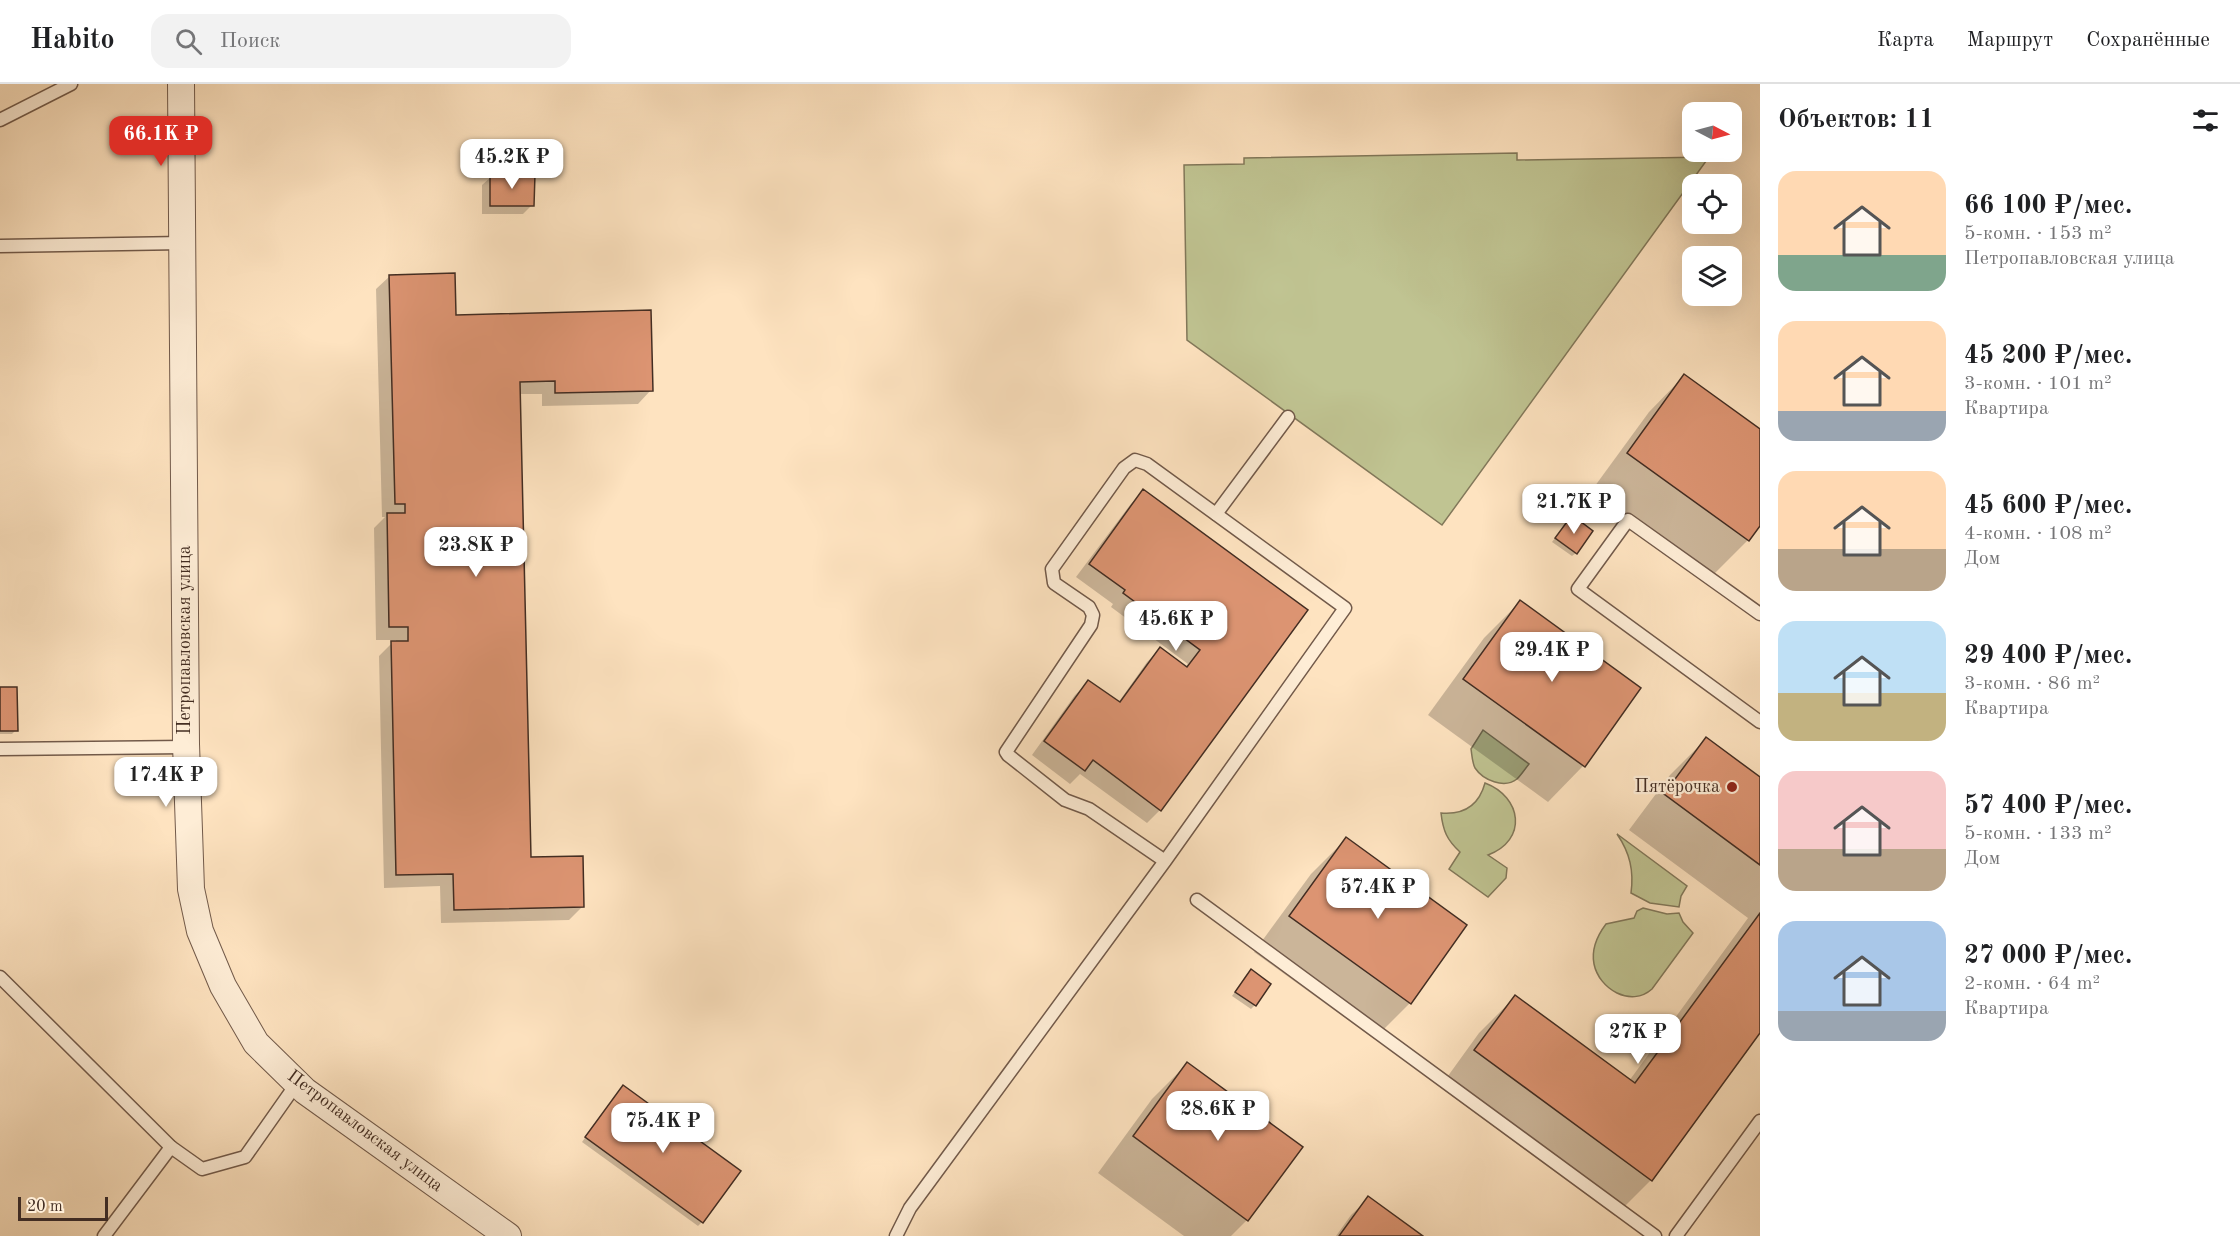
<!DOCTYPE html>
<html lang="ru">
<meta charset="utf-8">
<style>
:root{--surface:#fff;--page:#f2f2f2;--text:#202124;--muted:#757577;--line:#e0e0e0;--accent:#d93025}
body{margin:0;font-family:"Old Standard TT",serif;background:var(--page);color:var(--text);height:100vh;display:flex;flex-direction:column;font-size:22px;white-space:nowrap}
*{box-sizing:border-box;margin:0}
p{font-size:20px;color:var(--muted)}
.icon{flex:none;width:33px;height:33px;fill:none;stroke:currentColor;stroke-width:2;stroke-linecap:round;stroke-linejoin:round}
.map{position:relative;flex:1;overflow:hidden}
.details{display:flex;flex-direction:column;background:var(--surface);width:480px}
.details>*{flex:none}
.needle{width:39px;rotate:96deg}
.fabs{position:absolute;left:1682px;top:18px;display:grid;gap:12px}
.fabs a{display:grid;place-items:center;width:60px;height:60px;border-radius:12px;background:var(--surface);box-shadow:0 6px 24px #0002;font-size:30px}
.scale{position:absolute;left:18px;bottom:15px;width:90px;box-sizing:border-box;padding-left:6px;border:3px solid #432d22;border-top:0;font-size:16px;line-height:21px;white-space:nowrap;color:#432d22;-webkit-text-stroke:4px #feedd6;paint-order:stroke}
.price{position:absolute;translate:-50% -51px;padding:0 14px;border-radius:12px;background:#fff;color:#222;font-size:20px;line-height:39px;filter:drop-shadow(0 2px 3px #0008)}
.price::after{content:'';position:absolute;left:50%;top:36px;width:18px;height:14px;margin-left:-9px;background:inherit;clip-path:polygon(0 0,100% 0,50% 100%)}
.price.selected{background:var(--accent);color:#fff}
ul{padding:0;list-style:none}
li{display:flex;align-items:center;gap:18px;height:150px;padding:0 18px}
li span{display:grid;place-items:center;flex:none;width:168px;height:120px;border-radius:18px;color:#555}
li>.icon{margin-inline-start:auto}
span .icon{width:72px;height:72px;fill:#fffc;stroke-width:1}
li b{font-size:26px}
h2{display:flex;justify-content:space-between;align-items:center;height:72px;padding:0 18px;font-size:26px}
header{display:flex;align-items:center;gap:36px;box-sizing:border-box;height:84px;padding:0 30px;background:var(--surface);border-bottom:2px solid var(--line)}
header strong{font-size:28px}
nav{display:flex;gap:33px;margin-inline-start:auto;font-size:21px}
.search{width:420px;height:54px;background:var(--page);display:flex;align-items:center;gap:15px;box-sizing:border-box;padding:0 21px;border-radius:18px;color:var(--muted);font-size:22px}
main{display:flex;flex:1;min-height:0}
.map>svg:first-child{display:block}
.green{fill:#c0c492;stroke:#82785a;stroke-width:1.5}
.shadow{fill:#0003}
.building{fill:#dc9472;stroke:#432d22;stroke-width:1.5}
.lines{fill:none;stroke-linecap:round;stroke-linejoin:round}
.service-casing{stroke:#725a4a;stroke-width:15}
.minor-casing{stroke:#725a4a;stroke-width:28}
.service{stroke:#feedd6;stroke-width:12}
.minor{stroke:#feedd6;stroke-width:26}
.poi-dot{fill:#8f2418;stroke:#feedd6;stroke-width:2}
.labels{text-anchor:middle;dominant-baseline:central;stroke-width:4.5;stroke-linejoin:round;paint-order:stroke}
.street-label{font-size:18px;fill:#432d22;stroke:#feedd6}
.poi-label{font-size:18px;fill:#432d22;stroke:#feedd6;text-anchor:end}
</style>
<header>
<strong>Habito</strong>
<div class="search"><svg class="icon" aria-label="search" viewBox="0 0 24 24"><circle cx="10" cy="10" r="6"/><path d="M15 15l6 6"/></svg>Поиск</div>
<nav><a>Карта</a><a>Маршрут</a><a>Сохранённые</a></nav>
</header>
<main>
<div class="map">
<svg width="1760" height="1152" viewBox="0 0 1760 1152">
<rect width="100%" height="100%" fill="#fee3c0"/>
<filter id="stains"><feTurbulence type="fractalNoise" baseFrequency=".00333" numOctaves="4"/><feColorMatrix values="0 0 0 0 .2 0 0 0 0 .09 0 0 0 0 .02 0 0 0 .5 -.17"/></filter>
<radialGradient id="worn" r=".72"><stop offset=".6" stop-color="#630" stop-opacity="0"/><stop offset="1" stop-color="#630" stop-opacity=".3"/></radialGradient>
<g class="green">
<path d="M1517 69V76L1709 73 1442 441 1187 256 1184 81 1244 80V74Z"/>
<path d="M1483 646 1529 680C1525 685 1521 691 1517 695 1504 705 1483 696 1475 684 1472 678 1472 671 1471 665Z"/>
<path d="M1485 699C1522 713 1528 756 1488 771L1507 784 1506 794 1488 813 1449 785 1460 768C1447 756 1443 747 1441 729 1464 731 1479 721 1485 699Z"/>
<path d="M1617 750 1687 802 1681 812 1679 823 1650 819 1631 809C1634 787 1630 769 1617 750Z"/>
<path d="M1643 824 1667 830 1679 829 1683 838 1693 849 1652 905C1631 924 1599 905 1594 880 1591 865 1597 852 1606 840L1634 834 1637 827Z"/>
</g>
<g class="shadow">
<path d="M491 93 532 121 523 130H482V101Z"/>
<path d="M390 192 455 233 651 306 638 320 542 322V310H519L529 775 582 823 569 836 441 839 440 802 384 804 379 572 392 559H396V556H376L374 444 385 433H382L376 205Z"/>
<path d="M1684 292 1760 347V439L1748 456 1712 492 1592 406 1649 328Z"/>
<path d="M1143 407 1306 526 1160 726 1147 739 1080 690 1070 700 1032 671 1075 611 1089 598 1118 619 1147 578 1160 565 1185 583 1188 580 1111 523 1113 520 1076 493 1130 421Z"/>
<path d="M1568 437 1576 469 1572 472 1552 458Z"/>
<path d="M1520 518 1583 682 1548 718 1428 631 1484 554Z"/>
<path d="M0 605 16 646 12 650H0Z"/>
<path d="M1706 655 1760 695V946L1651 1096 1615 1132 1440 1003 1479 949 1515 913 1629 997 1748 834 1629 746 1670 691Z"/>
<path d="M1346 755 1410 919 1374 955 1254 868 1311 790Z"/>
<path d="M1247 891 1255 921 1251 925 1232 912Z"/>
<path d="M1187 980 1301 1063 1247 1136 1231 1152H1184L1098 1089 1152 1015Z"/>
<path d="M619 1007 702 1138 698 1142 582 1058Z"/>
<path d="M1369 1114 1421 1152H1336L1351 1131Z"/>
</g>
<g class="building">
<path d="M535 90 534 122H490V91Z"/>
<path d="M455 189 456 231 651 226 653 307 555 309V297L520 298 531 773 583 772 584 823 454 826 453 790 396 791 391 557H408V543H389L387 429H405V420H395L389 191Z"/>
<path d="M1684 290 1760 345V442L1749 457 1627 369Z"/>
<path d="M1143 405 1308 526 1161 727 1093 676 1085 687 1044 657 1088 596 1120 618 1160 563 1187 583 1200 566 1123 509 1125 506 1089 480Z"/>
<path d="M1572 431 1593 447 1577 470 1555 454Z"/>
<path d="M1520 516 1641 604 1585 683 1463 595Z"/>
<path d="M0 603H17L18 647H0Z"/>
<path d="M1706 653 1760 693V781L1664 710Z"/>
<path d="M1346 753 1467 841 1411 920 1289 832Z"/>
<path d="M1760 829V949L1652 1097 1474 966 1515 911 1635 999Z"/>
<path d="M1251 885 1271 900 1256 922 1235 908Z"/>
<path d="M1187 978 1303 1063 1248 1137 1133 1052Z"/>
<path d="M623 1001 741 1087 703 1139 585 1053Z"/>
<path d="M1368 1112 1423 1152H1339Z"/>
</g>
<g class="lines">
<g class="service-casing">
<g id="service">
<path d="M0 36 71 0"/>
<path d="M0 162 183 159"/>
<path d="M1216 430 1288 333"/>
<path d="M1760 530 1628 436 1578 505 1760 638"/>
<path d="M0 665 186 663"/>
<path d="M1197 816 1655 1152"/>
<path d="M0 893 171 1063 104 1152"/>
<path d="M171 1063 202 1085 245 1073 297 999"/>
<path d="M896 1152 910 1124 1165 777 1345 524 1147 380 1135 376 1124 384 1052 485 1054 499 1089 523 1093 531 1091 541 1006 668 1008 671 1065 716 1089 725 1165 777"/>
<path d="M1676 1152 1760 1037"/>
</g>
</g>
<g class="minor-casing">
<path id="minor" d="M181 0 186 660 191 805 200 847 223 902 256 959 305 1007 508 1152"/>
</g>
<use href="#service" class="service"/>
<use href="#minor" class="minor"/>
</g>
<circle class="poi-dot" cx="1732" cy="703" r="6"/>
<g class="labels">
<g class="street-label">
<text transform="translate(185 556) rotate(-90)">Петропавловская улица</text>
<text transform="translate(365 1047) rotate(37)">Петропавловская улица</text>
</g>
<g class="poi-label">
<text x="1720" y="703">Пятёрочка</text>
</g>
</g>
<rect width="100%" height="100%" filter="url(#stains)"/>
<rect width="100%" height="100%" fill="url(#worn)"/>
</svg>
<div class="fabs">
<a><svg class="needle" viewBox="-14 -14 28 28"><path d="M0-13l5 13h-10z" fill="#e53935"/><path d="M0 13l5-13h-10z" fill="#757577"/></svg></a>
<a><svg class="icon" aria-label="locate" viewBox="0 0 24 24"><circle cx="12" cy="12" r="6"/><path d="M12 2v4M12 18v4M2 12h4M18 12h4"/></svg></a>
<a><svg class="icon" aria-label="layers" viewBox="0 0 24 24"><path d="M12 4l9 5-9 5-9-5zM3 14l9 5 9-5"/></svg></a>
</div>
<div class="scale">20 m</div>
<b class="price selected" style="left:161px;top:83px">66.1K ₽</b>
<b class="price" style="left:512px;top:106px">45.2K ₽</b>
<b class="price" style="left:1574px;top:451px">21.7K ₽</b>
<b class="price" style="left:476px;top:494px">23.8K ₽</b>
<b class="price" style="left:1176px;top:568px">45.6K ₽</b>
<b class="price" style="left:1552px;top:599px">29.4K ₽</b>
<b class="price" style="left:166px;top:724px">17.4K ₽</b>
<b class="price" style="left:1378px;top:836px">57.4K ₽</b>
<b class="price" style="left:1638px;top:981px">27K ₽</b>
<b class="price" style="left:1218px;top:1058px">28.6K ₽</b>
<b class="price" style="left:663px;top:1070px">75.4K ₽</b>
</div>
<section class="details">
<h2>Объектов: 11<svg class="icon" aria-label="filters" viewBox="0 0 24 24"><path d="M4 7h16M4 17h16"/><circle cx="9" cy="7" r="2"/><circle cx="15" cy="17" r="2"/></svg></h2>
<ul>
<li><span style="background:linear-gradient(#ffd9b3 70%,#7fa58c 0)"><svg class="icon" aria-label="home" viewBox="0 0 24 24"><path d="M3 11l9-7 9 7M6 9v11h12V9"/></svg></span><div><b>66 100 ₽/мес.</b><p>5-комн. · 153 m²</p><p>Петропавловская улица</p></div></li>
<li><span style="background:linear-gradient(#ffd9b3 75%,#9aa5b1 0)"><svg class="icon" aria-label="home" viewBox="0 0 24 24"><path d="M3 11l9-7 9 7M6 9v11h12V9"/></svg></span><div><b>45 200 ₽/мес.</b><p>3-комн. · 101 m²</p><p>Квартира</p></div></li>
<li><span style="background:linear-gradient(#ffd9b3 65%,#b9a48a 0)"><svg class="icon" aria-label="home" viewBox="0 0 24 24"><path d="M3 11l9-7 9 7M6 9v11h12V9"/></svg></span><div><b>45 600 ₽/мес.</b><p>4-комн. · 108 m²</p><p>Дом</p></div></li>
<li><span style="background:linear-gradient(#bfe0f5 60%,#c2b280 0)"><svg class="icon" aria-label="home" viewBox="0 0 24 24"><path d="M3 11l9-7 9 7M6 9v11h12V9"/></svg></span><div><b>29 400 ₽/мес.</b><p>3-комн. · 86 m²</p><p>Квартира</p></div></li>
<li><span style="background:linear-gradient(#f6c9c9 65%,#b9a48a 0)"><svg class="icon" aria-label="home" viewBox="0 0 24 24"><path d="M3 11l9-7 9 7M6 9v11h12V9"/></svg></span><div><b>57 400 ₽/мес.</b><p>5-комн. · 133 m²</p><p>Дом</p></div></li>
<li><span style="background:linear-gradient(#a9c7e8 75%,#9aa5b1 0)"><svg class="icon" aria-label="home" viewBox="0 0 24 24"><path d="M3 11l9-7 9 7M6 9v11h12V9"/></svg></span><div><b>27 000 ₽/мес.</b><p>2-комн. · 64 m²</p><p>Квартира</p></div></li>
</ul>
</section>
</main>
